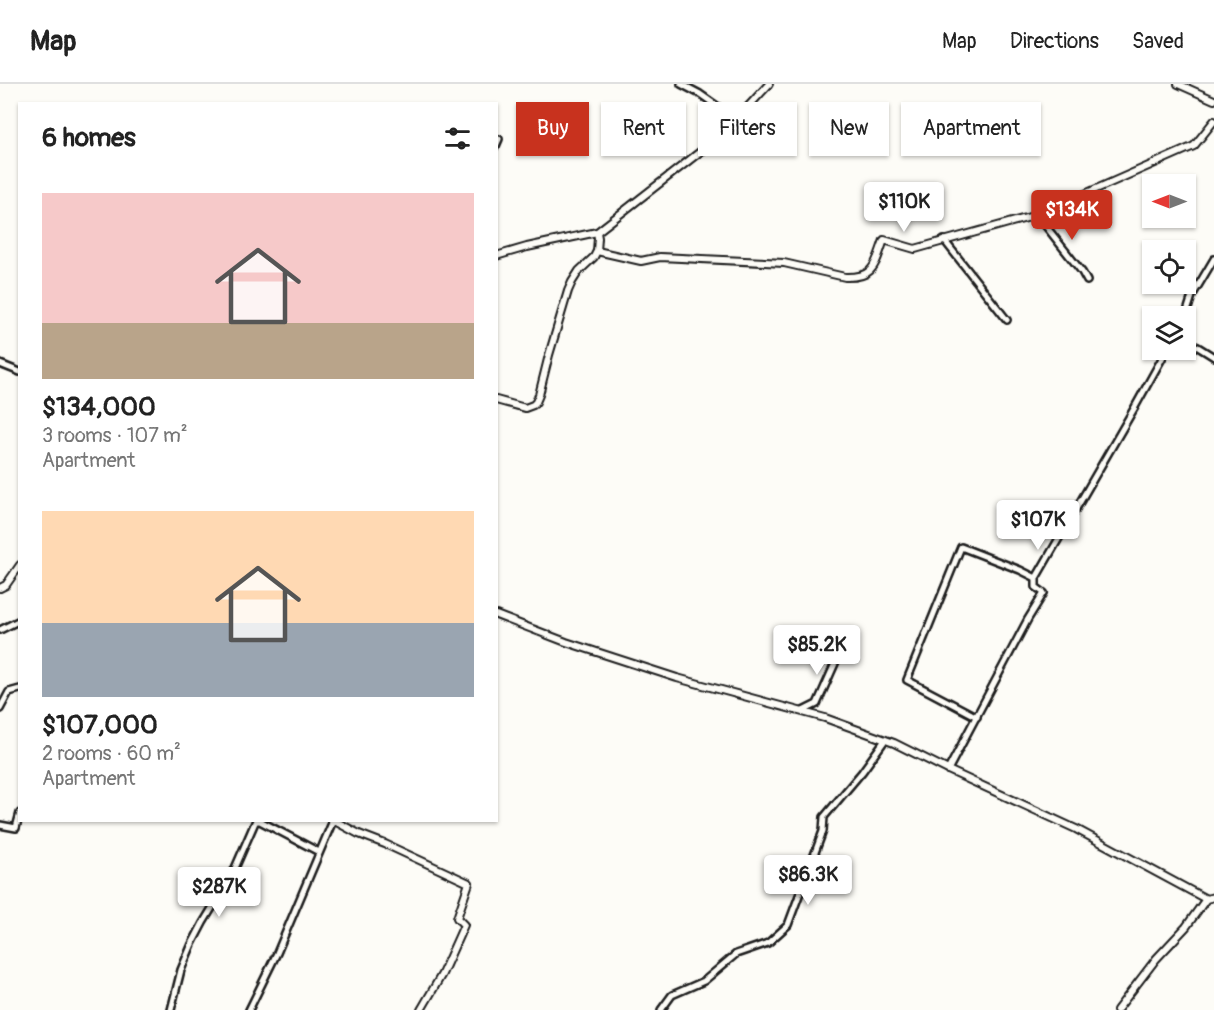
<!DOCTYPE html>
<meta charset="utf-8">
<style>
:root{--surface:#fff;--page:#f2f2f2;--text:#222;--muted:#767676;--line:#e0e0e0;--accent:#c8321e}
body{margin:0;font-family:Pangolin,sans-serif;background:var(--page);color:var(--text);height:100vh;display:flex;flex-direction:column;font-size:22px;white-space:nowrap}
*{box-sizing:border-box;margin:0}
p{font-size:20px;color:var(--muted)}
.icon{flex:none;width:33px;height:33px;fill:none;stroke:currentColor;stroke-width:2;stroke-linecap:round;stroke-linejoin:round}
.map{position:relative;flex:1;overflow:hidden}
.details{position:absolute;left:18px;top:18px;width:480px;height:720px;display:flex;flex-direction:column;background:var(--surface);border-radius:0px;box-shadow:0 2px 4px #0004}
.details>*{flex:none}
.banner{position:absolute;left:516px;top:18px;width:570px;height:54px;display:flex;gap:12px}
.needle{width:39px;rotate:270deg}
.buttons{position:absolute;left:1142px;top:90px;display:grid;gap:12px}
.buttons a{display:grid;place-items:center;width:54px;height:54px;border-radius:0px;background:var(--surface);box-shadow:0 2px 4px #0004;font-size:30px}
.price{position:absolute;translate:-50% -51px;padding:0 14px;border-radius:6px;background:#fff;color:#222;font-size:20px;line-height:39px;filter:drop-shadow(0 2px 3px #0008)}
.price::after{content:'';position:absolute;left:50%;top:36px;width:18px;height:14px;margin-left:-9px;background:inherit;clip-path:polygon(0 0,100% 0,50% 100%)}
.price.on{background:var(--accent);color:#fff}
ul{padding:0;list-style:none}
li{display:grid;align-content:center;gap:12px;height:318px;padding:0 24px}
li span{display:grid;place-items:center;height:186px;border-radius:0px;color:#555}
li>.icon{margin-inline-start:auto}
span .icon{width:108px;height:108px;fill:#fffc;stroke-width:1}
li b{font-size:26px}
h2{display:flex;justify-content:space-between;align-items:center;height:72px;padding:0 24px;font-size:26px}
.pill{padding:0 21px;border-radius:0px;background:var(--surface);box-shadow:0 2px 4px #0004;font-size:21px;line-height:54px}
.pill.on{background:var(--accent);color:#fff}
header{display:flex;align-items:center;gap:36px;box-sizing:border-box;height:84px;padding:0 30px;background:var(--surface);border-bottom:2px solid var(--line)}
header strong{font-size:28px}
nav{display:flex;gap:33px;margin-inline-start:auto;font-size:21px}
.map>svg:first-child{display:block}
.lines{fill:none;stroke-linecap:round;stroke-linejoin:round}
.minor-casing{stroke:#1c1c1c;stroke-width:10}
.tertiary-casing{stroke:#1c1c1c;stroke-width:10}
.minor{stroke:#fdfcf7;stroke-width:5}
.tertiary{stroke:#fdfcf7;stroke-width:6}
</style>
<header>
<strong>Map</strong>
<nav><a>Map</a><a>Directions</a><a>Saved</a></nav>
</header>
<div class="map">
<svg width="1214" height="926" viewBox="0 0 1214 926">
<rect width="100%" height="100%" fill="#fdfcf7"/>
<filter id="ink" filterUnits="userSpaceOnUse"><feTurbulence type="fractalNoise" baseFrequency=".0167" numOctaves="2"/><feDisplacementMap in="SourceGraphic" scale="12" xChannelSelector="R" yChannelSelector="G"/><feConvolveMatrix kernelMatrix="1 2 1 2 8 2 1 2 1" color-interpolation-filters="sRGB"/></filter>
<g filter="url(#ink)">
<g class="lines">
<g class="minor-casing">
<g id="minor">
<path d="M681 0 700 10 737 36"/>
<path d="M496 62 499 55"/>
<path d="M1037 131 1082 188 1087 197"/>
<path d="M944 156 1007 236"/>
<path d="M1185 234 1192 212 1214 175"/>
<path d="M1185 257 1198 263 1214 273"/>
<path d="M0 280 20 288"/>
<path d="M0 546 20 536"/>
<path d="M0 625 9 608 20 605"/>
<path d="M803 627 817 620 841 566"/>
<path d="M977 633 907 596 961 463 1020 486 1036 494"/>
<path d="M948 686 1028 535 1044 509 1036 503V494L1135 323 1165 269 1168 266"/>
<path d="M256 737H260L319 768"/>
<path d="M0 741 16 744 20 729"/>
<path d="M171 926 181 886 192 860 203 839 232 791 256 736"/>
<path d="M249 926 277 869 332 739 331 736"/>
<path d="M661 926 672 911 704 897 736 870 768 859 788 841 823 747 824 733 862 688 885 656"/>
</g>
</g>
<g class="tertiary-casing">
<g id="tertiary">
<path d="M1178 0 1214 16"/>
<path d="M597 167 641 177 660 173 784 179 845 193C875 194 875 180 884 156L915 165 1037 131 1194 62 1214 37"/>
<path d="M496 172 527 163 597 148 723 50 769 0"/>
<path d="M496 316 525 324 533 321 536 318 539 311 549 271 568 207 572 198 579 187 594 173 597 167 598 154 597 148"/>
<path d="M0 504 6 501 20 481"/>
<path d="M496 531 566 558 677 594 825 634 894 659 948 686 1076 745 1206 815"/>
<path d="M333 736 359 750 385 760 469 799 457 834 464 841 442 890 421 926"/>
<path d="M1117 926 1156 875 1186 843 1206 815 1214 813"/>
</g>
</g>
<use href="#minor" class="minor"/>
<use href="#tertiary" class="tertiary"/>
</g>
</g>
</svg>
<div class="buttons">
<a><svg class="needle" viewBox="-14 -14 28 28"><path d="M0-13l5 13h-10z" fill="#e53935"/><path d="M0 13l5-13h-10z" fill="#767676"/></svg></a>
<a><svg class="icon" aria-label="locate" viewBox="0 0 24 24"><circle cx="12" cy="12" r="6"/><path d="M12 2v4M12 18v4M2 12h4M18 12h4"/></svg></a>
<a><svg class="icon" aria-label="layers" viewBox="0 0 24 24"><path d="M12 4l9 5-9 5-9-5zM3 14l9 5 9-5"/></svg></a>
</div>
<b class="price" style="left:904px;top:149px">$110K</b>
<b class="price on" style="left:1072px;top:157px">$134K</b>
<b class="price" style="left:1038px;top:467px">$107K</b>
<b class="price" style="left:817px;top:592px">$85.2K</b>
<b class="price" style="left:808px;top:822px">$86.3K</b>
<b class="price" style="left:219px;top:834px">$287K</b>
<div class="banner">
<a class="pill on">Buy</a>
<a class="pill">Rent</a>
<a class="pill">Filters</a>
<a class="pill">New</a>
<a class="pill">Apartment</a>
</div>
<section class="details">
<h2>6 homes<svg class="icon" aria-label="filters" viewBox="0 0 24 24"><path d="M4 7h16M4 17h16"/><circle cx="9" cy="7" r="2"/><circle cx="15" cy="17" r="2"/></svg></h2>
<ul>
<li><span style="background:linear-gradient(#f6c9c9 70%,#b9a48a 0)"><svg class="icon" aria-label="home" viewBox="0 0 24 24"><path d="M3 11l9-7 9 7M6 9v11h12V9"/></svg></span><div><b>$134,000</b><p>3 rooms · 107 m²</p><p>Apartment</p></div></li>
<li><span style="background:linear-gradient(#ffd9b3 60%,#9aa5b1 0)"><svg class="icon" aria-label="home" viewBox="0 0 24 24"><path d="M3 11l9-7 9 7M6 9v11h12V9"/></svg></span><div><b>$107,000</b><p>2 rooms · 60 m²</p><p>Apartment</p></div></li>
</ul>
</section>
</div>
